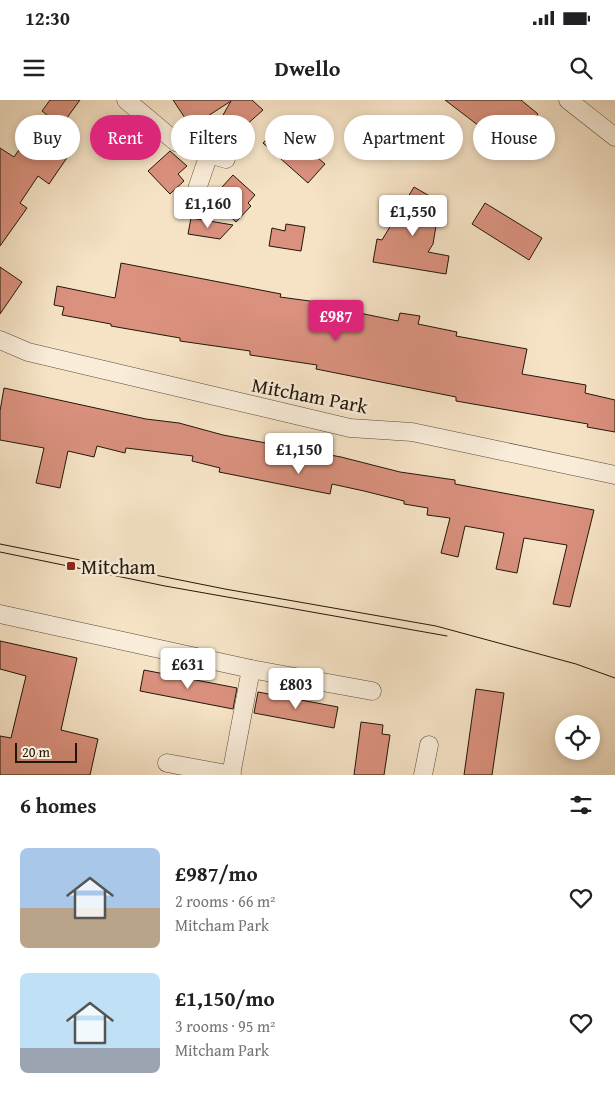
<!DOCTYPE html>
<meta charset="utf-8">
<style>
:root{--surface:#fff;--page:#f2f2f2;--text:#202124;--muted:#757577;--accent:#db2777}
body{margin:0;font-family:"Gentium Book Plus",serif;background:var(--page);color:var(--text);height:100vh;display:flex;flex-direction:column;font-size:19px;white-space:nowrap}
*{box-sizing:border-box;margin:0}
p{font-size:16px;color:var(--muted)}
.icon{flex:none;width:28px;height:28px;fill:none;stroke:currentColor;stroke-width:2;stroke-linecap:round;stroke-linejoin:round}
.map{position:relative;height:675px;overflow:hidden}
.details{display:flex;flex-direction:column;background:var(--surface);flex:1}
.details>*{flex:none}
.hud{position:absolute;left:15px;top:15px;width:585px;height:45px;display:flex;gap:10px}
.controls{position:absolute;left:555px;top:615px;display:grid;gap:10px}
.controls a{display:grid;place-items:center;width:45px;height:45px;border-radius:50%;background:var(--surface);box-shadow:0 2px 8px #0003;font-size:25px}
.scale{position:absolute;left:15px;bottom:12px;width:62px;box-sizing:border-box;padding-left:5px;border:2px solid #211709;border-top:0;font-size:14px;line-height:18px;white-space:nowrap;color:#211709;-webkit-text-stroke:4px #f9edda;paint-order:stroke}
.price{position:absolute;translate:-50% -42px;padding:0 11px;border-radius:5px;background:#fff;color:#222;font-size:16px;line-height:32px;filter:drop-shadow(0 1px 2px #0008)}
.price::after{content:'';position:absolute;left:50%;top:30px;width:15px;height:11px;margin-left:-8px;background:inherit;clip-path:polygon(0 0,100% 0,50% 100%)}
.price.current{background:var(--accent);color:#fff}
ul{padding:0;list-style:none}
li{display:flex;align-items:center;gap:15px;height:125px;padding:0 20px}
li span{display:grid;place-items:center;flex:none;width:140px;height:100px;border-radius:8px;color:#555}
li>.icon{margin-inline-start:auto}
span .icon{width:60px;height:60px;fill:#fffc;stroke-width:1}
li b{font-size:21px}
h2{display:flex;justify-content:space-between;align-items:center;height:60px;padding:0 20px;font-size:21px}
.chip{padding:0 18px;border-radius:22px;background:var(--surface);box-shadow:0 2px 8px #0003;font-size:18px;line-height:45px}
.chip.current{background:var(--accent);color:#fff}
.status{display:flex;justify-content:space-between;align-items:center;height:35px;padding:0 25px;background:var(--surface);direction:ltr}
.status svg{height:14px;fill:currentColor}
header{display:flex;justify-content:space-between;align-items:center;height:65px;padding:0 20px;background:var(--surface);font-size:22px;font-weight:700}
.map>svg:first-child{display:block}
.building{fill:#da917e;stroke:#211709}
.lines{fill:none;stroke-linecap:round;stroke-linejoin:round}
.minor-casing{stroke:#564a38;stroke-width:19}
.minor{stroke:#f9edda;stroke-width:18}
.tram{stroke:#211709;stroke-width:1}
.poi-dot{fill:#8f2418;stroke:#f9edda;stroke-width:2}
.labels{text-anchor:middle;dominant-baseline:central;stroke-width:5;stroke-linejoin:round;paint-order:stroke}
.street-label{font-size:20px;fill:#211709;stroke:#f9edda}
.poi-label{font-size:20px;fill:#211709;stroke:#f9edda;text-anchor:start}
</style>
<div class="status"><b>12:30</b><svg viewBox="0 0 49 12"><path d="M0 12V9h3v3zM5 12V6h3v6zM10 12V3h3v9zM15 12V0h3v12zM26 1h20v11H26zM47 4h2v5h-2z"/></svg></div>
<header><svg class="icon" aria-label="menu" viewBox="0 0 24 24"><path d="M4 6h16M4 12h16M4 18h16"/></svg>Dwello<svg class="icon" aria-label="search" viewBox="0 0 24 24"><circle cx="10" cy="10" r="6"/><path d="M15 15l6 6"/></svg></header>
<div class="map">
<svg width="615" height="675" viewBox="0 0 615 675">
<rect width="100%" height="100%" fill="#f6e3c6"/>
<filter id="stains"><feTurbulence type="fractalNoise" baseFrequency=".004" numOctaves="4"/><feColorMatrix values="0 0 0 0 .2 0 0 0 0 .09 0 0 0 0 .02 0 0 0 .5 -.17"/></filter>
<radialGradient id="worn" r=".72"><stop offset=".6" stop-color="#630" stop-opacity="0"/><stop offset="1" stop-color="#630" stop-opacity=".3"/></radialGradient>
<g class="building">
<path d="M50 0H80L61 26 42 11Z"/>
<path d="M173 0H252L263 10 244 27 223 15 231 1 191 27Z"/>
<path d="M445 0H521L538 14 534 20 542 24 521 58Z"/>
<path d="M280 25 325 64 308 83 263 43Z"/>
<path d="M47 27 75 46 49 84 38 76 20 103 27 108 0 146V48L14 57 21 47 29 53Z"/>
<path d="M170 51 187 66 178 74 184 81 170 94 148 71Z"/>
<path d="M233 75 255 95 248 103 251 106 236 122 211 99Z"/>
<path d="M414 87 440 102 433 144 428 152 449 156 446 174 373 162 377 139 382 140Z"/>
<path d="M485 103 542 138 529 160 472 124Z"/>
<path d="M191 118 233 125 220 139 188 134Z"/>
<path d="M286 124 305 127 301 151 269 146 272 128 285 131Z"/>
<path d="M121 163 281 194 280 197 317 202 316 204 398 221 400 213 420 216 418 224 457 232 456 236 527 249 522 274 586 285 585 293 615 300V332L587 327 588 324 456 301V297L316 269 317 265 250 255V251L180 241V238L111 226V224L62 215 64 207 54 205 57 186 115 198Z"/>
<path d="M0 167 22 182 0 214Z"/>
<path d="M4 288 146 319 179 323 223 335 341 357 400 372 455 380V384L594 410 570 507 553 504 567 445 524 438 517 473 496 469 504 433 465 426 458 457 441 453 450 418 427 415 428 408 404 404V401L364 391 332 384 330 394 219 372 220 368 192 361 193 356 126 348 125 353 97 346 94 357 68 351 60 388 36 383 44 348 0 340V311Z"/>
<path d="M0 541 77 558 61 630 98 639 90 675H0V636L11 638 26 576 0 569Z"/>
<path d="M144 570 237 588 233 609 140 591Z"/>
<path d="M476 589 504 593 492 675H464Z"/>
<path d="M258 592 338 607 334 628 254 613Z"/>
<path d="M361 622 383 625 382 634 390 635 384 675H354Z"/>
</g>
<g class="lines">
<g class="minor-casing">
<g id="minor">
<path d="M126 0 176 42 209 54 197 89"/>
<path d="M568 0 615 37"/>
<path d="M209 54 226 59"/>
<path d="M0 240 28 252 350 328 412 332 615 375"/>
<path d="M0 514 251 569 372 591"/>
<path d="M167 663 232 675"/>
<path d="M231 675 251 569"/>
<path d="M423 675 429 645"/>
</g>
</g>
<use href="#minor" class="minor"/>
<g class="tram">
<path d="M0 444 225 489 436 526 576 564 615 578"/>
<path d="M0 452 165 486 447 536"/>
</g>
</g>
<rect class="poi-dot" x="66" y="461" width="10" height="10" rx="2.5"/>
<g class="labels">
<g class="street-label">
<text transform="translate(310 295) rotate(11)">Mitcham Park</text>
</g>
<g class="poi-label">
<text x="81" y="466">Mitcham</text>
</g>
</g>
<rect width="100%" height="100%" filter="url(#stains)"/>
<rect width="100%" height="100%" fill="url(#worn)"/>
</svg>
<div class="controls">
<a><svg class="icon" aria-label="locate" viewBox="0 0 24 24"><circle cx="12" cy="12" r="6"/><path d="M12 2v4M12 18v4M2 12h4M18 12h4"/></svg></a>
</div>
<div class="scale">20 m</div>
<b class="price" style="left:208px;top:129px">£1,160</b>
<b class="price" style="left:413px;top:137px">£1,550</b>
<b class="price current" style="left:336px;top:242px">£987</b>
<b class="price" style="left:299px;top:375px">£1,150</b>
<b class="price" style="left:188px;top:590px">£631</b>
<b class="price" style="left:296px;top:610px">£803</b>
<div class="hud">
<a class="chip">Buy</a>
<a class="chip current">Rent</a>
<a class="chip">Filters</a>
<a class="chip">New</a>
<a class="chip">Apartment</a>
<a class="chip">House</a>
</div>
</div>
<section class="details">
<h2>6 homes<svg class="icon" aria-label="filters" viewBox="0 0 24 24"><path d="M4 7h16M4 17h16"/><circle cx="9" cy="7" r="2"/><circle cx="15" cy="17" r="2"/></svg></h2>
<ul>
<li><span style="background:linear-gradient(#a9c7e8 60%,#b9a48a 0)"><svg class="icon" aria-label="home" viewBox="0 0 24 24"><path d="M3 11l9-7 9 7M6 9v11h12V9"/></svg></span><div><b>£987/mo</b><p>2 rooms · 66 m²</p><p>Mitcham Park</p></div><svg class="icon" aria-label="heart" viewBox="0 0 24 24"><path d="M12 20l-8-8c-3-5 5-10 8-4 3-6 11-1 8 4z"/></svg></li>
<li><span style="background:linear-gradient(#bfe0f5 75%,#9aa5b1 0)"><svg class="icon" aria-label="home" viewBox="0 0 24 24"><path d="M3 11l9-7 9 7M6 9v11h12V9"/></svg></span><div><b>£1,150/mo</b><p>3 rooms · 95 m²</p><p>Mitcham Park</p></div><svg class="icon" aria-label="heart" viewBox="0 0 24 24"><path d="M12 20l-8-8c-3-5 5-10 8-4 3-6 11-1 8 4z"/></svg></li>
</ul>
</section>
